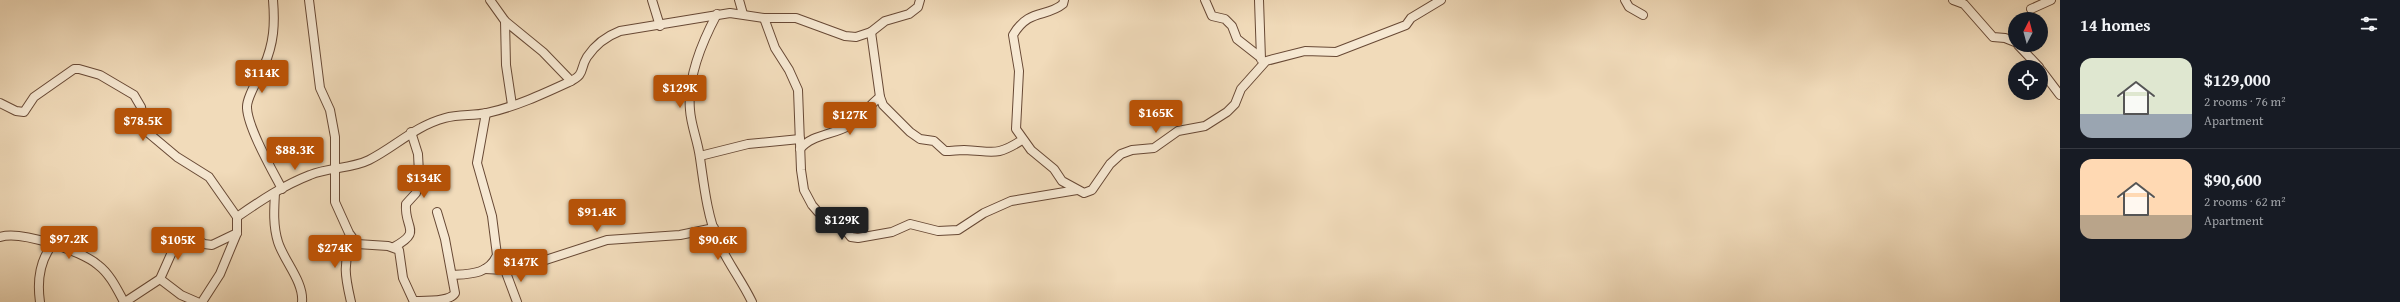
<!DOCTYPE html>
<meta charset="utf-8">
<style>
:root{--surface:#171b24;--page:#20242c;--text:#f1f3f6;--muted:#9ea1a6;--line:#363941;--accent:#b45309}
body{margin:0;font-family:"Gentium Book Plus",serif;background:var(--page);color:var(--text);height:100vh;display:flex;flex-direction:column;font-size:15px;white-space:nowrap}
*{box-sizing:border-box;margin:0}
p{font-size:13px;color:var(--muted)}
.icon{flex:none;width:22px;height:22px;fill:none;stroke:currentColor;stroke-width:2;stroke-linecap:round;stroke-linejoin:round}
.map{position:relative;flex:1;overflow:hidden}
.drawer{display:flex;flex-direction:column;background:var(--surface);width:340px}
.drawer>*{flex:none}
.needle{width:26px;rotate:6deg}
.tools{position:absolute;left:2008px;top:12px;display:grid;gap:8px}
.tools a{display:grid;place-items:center;width:40px;height:40px;border-radius:50%;background:var(--surface);box-shadow:0 4px 16px #0002;font-size:20px}
.price{position:absolute;translate:-50% -34px;padding:0 9px;border-radius:4px;background:var(--accent);color:#fff;font-size:13px;line-height:26px;filter:drop-shadow(0 1px 2px #0008)}
.price::after{content:'';position:absolute;left:50%;top:24px;width:12px;height:9px;margin-left:-6px;background:inherit;clip-path:polygon(0 0,100% 0,50% 100%)}
.price.current{background:#222;color:#fff}
ul{padding:0;list-style:none}
li{display:flex;align-items:center;gap:12px;height:100px;padding:0 20px}
li+li{border-top:1px solid var(--line)}
li span{display:grid;place-items:center;flex:none;width:112px;height:80px;border-radius:12px;color:#555}
li>.icon{margin-inline-start:auto}
span .icon{width:48px;height:48px;fill:#fffc;stroke-width:1}
li b{font-size:17px}
h2{display:flex;justify-content:space-between;align-items:center;height:48px;padding:0 20px;font-size:17px}
main{display:flex;flex:1;min-height:0}
.map>svg:first-child{display:block}
.lines{fill:none;stroke-linecap:round;stroke-linejoin:round}
.minor-casing{stroke:#684935;stroke-width:10}
.minor{stroke:#f6e8d2;stroke-width:8}
</style>
<main>
<div class="map">
<svg width="2060" height="302" viewBox="0 0 2060 302">
<rect width="100%" height="100%" fill="#f1dbba"/>
<filter id="stains"><feTurbulence type="fractalNoise" baseFrequency=".005" numOctaves="4"/><feColorMatrix values="0 0 0 0 .2 0 0 0 0 .09 0 0 0 0 .02 0 0 0 .5 -.17"/></filter>
<radialGradient id="worn" r=".72"><stop offset=".6" stop-color="#630" stop-opacity="0"/><stop offset="1" stop-color="#630" stop-opacity=".3"/></radialGradient>
<g class="lines">
<g class="minor-casing">
<g id="minor">
<path d="M273 0C275 24 274 43 264 66 260 76 246 98 247 108 248 128 272 170 282 189"/>
<path d="M309 0 320 88 330 110 335 137V202L349 233 357 244 388 246 399 250 403 278 414 302"/>
<path d="M490 0 505 21 543 52 571 81"/>
<path d="M652 0 660 26"/>
<path d="M739 0 743 14"/>
<path d="M1064 0 1063 4C1046 18 1029 8 1013 35L1019 71 1016 129 1031 150 1054 169 1062 181 1084 193 1092 190 1110 164 1121 154 1132 150 1154 148 1178 131 1205 126 1227 112 1235 104 1241 89 1266 61 1305 51 1336 52 1406 25 1411 18 1441 0"/>
<path d="M1205 0 1212 16 1225 19 1232 26 1237 39 1260 57"/>
<path d="M1259 0 1261 59"/>
<path d="M1625 0 1629 7 1643 15"/>
<path d="M1953 0 1964 4 1993 37 2005 38 2015 42"/>
<path d="M2031 9 2051 0"/>
<path d="M717 14C702 42 687 77 690 110 691 126 698 141 700 158 704 185 707 215 718 241 727 262 742 281 752 302"/>
<path d="M764 18 775 48 789 70 798 90 801 170 804 190 812 205 818 212 838 221 851 237 858 238 892 232 910 224 938 231 958 230 984 213 1011 201 1077 190"/>
<path d="M505 21 506 65 512 105"/>
<path d="M871 32 880 97 883 105 910 132 920 139 934 141 945 151C952 151 958 150 964 150 993 151 996 157 1022 140"/>
<path d="M2018 45 2039 67"/>
<path d="M2041 70 2060 95"/>
<path d="M0 103 16 111 24 112 34 97 74 69H79L100 75 134 95 141 107 146 131 177 157 209 177 237 217V233L232 245 220 274 202 302"/>
<path d="M800 149C812 134 834 135 850 125 861 118 869 105 880 97"/>
<path d="M700 156 748 144 800 139"/>
<path d="M275 193C274 210 273 226 278 242 284 261 304 282 302 302"/>
<path d="M237 217C260 201 284 185 310 175 329 167 351 169 369 160 395 147 415 126 445 118 459 114 473 116 487 113 515 107 543 94 569 82 586 74 579 70 587 57 595 45 607 36 620 31L730 13 764 18H796L845 36 856 37 871 32 885 21 909 14 918 7 920 0"/>
<path d="M0 237C20 230 82 251 98 265 110 274 117 289 124 302"/>
<path d="M394 247C423 231 404 229 406 204L416 193 419 173 418 154 411 132"/>
<path d="M485 269 505 270 521 268 607 240 680 235 714 228"/>
<path d="M505 270 517 302"/>
<path d="M453 275C471 274 489 274 497 255L492 216 477 163 486 113"/>
<path d="M160 279 181 295 197 302"/>
<path d="M414 301C425 301 450 302 455 293L445 239 437 212"/>
<path d="M40 302C37 281 39 262 52 245"/>
<path d="M125 302 160 279 172 252 196 239 204 244 212 245 237 233"/>
<path d="M351 302C346 280 341 261 354 241"/>
</g>
</g>
<use href="#minor" class="minor"/>
</g>
<rect width="100%" height="100%" filter="url(#stains)"/>
<rect width="100%" height="100%" fill="url(#worn)"/>
</svg>
<div class="tools">
<a><svg class="needle" viewBox="-14 -14 28 28"><path d="M0-13l5 13h-10z" fill="#e53935"/><path d="M0 13l5-13h-10z" fill="#9ea1a6"/></svg></a>
<a><svg class="icon" aria-label="locate" viewBox="0 0 24 24"><circle cx="12" cy="12" r="6"/><path d="M12 2v4M12 18v4M2 12h4M18 12h4"/></svg></a>
</div>
<b class="price" style="left:262px;top:94px">$114K</b>
<b class="price" style="left:680px;top:109px">$129K</b>
<b class="price" style="left:1156px;top:134px">$165K</b>
<b class="price" style="left:850px;top:136px">$127K</b>
<b class="price" style="left:143px;top:142px">$78.5K</b>
<b class="price" style="left:295px;top:171px">$88.3K</b>
<b class="price" style="left:424px;top:199px">$134K</b>
<b class="price" style="left:597px;top:233px">$91.4K</b>
<b class="price current" style="left:842px;top:241px">$129K</b>
<b class="price" style="left:69px;top:260px">$97.2K</b>
<b class="price" style="left:178px;top:261px">$105K</b>
<b class="price" style="left:718px;top:261px">$90.6K</b>
<b class="price" style="left:335px;top:269px">$274K</b>
<b class="price" style="left:521px;top:283px">$147K</b>
</div>
<section class="drawer">
<h2>14 homes<svg class="icon" aria-label="filters" viewBox="0 0 24 24"><path d="M4 7h16M4 17h16"/><circle cx="9" cy="7" r="2"/><circle cx="15" cy="17" r="2"/></svg></h2>
<ul>
<li><span style="background:linear-gradient(#dfe7d0 70%,#9aa5b1 0)"><svg class="icon" aria-label="home" viewBox="0 0 24 24"><path d="M3 11l9-7 9 7M6 9v11h12V9"/></svg></span><div><b>$129,000</b><p>2 rooms · 76 m²</p><p>Apartment</p></div></li>
<li><span style="background:linear-gradient(#ffd9b3 70%,#b9a48a 0)"><svg class="icon" aria-label="home" viewBox="0 0 24 24"><path d="M3 11l9-7 9 7M6 9v11h12V9"/></svg></span><div><b>$90,600</b><p>2 rooms · 62 m²</p><p>Apartment</p></div></li>
</ul>
</section>
</main>
